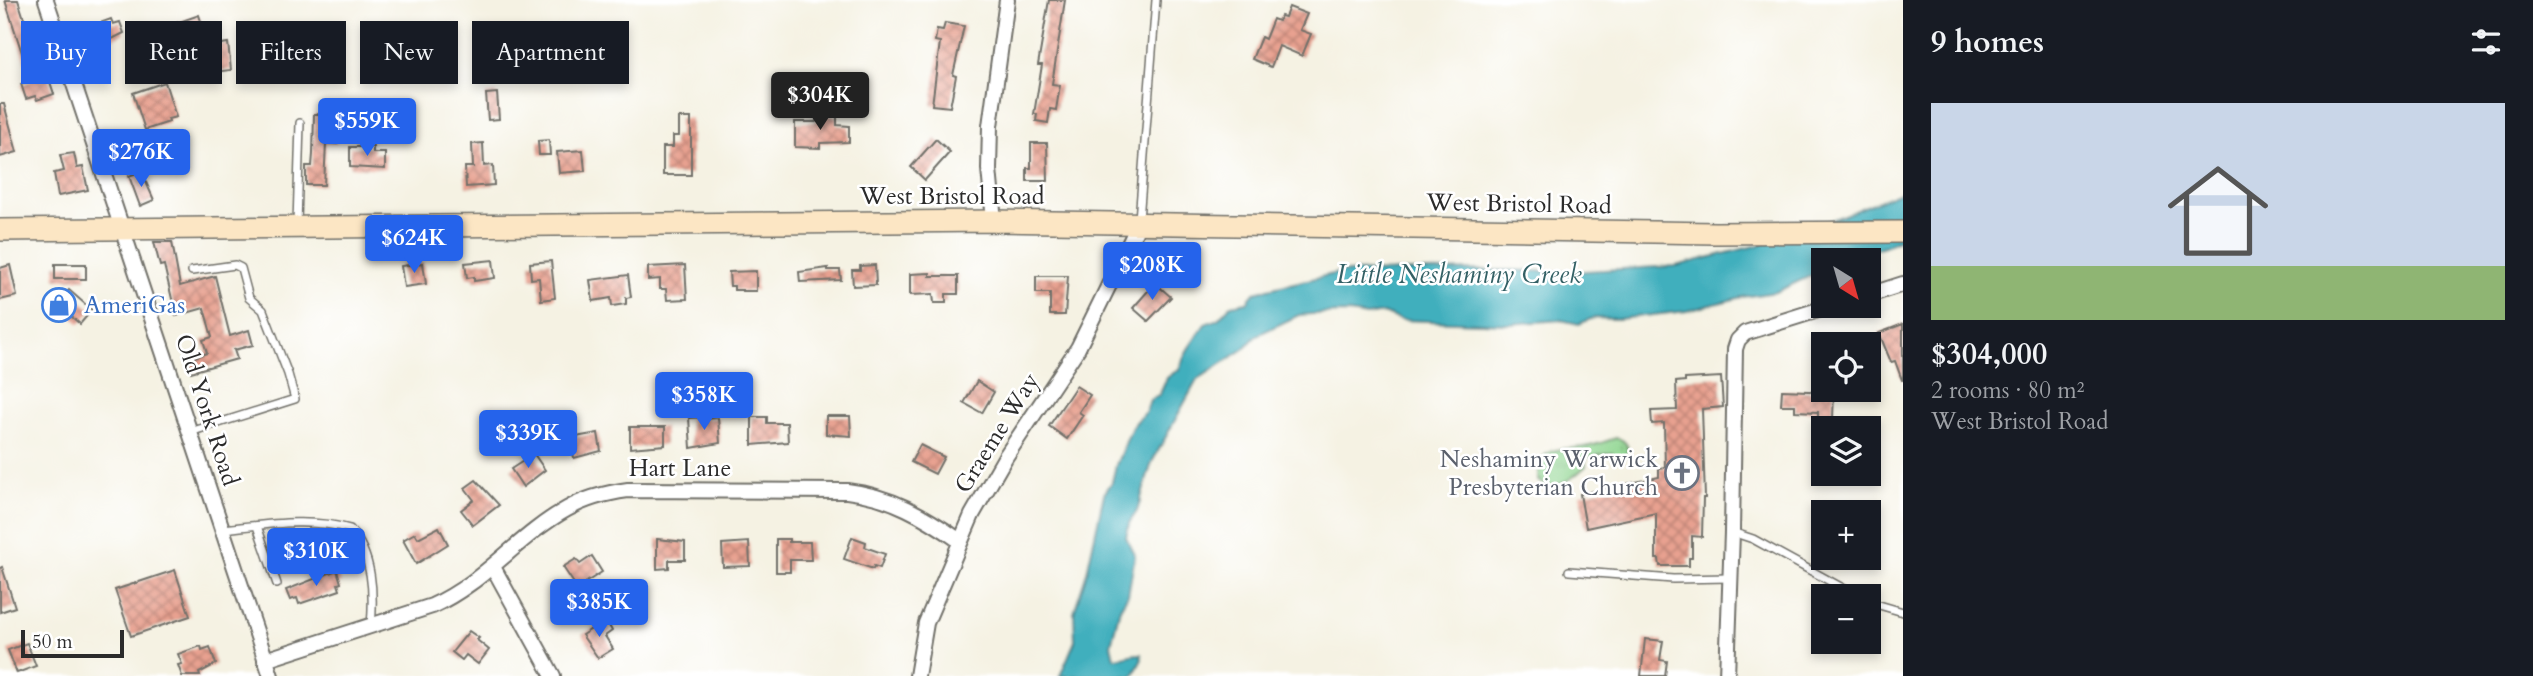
<!DOCTYPE html>
<meta charset="utf-8">
<style>
:root{--surface:#171b24;--page:#20242c;--text:#f1f3f6;--muted:#9ea1a6;--line:#363941;--accent:#2563eb}
body{margin:0;font-family:Cardo,serif;background:var(--page);color:var(--text);height:100vh;display:flex;flex-direction:column;font-size:26px;white-space:nowrap}
*{box-sizing:border-box;margin:0}
p{font-size:23px;color:var(--muted)}
.icon{flex:none;width:38px;height:38px;fill:none;stroke:currentColor;stroke-width:2;stroke-linecap:round;stroke-linejoin:round}
.map{position:relative;flex:1;overflow:hidden}
.sheet{display:flex;flex-direction:column;background:var(--surface);width:630px}
.sheet>*{flex:none}
.guide{position:absolute;left:21px;top:21px;width:665px;height:63px;display:flex;gap:14px}
.needle{width:46px;rotate:143deg}
.fabs{position:absolute;left:1811px;top:248px;display:grid;gap:14px}
.fabs a{display:grid;place-items:center;width:70px;height:70px;border-radius:0px;background:var(--surface);box-shadow:0 4px 10px #0003;font-size:35px}
.scale{position:absolute;left:21px;bottom:18px;width:103px;box-sizing:border-box;padding-left:7px;border:4px solid #2b2b2b;border-top:0;font-size:19px;line-height:24px;white-space:nowrap;color:#2b2b2b;-webkit-text-stroke:5px #fff;paint-order:stroke}
.price{position:absolute;translate:-50% -60px;padding:0 16px;border-radius:7px;background:var(--accent);color:#fff;font-size:23px;line-height:46px;filter:drop-shadow(0 2px 4px #0008)}
.price::after{content:'';position:absolute;left:50%;top:42px;width:21px;height:16px;margin-left:-10px;background:inherit;clip-path:polygon(0 0,100% 0,50% 100%)}
.price.selected{background:#222;color:#fff}
ul{padding:0;list-style:none}
li{display:grid;align-content:center;gap:14px;height:371px;padding:0 28px}
li+li{border-top:2px solid var(--line)}
li span{display:grid;place-items:center;height:217px;border-radius:0px;color:#555}
li>.icon{margin-inline-start:auto}
span .icon{width:126px;height:126px;fill:#fffc;stroke-width:1}
li b{font-size:30px}
h2{display:flex;justify-content:space-between;align-items:center;height:84px;padding:0 28px;font-size:30px}
.pill{padding:0 24px;border-radius:0px;background:var(--surface);box-shadow:0 4px 10px #0003;font-size:24px;line-height:63px}
.pill.selected{background:var(--accent);color:#fff}
main{display:flex;flex:1;min-height:0}
.map>svg:first-child{display:block}
.grass{fill:url(#grass-tufts);stroke:#5d805e;stroke-width:2}
.water{fill:#40afbd;stroke:#366d74;stroke-width:2}
.building{fill:url(#building-cross-hatch)}
.lines{fill:none;stroke-linecap:round;stroke-linejoin:round}
.service-casing{stroke:#72716b;stroke-width:10}
.minor-casing{stroke:#72716b;stroke-width:18}
.secondary-casing{stroke:#72716b;stroke-width:24}
.service{stroke:#fff;stroke-width:7}
.minor{stroke:#fff;stroke-width:14}
.secondary{stroke:#fce6c4;stroke-width:21}
.labels{text-anchor:middle;dominant-baseline:central;stroke-width:5;stroke-linejoin:round;paint-order:stroke}
.street-label{font-size:24px;fill:#2b2b2b;stroke:#fff}
.shop-label{font-size:24px;fill:#366cbe;stroke:#fff;text-anchor:start}
.worship-label{font-size:24px;fill:#5b616d;stroke:#fff;text-anchor:end}
.water-label{font-size:26px;font-style:italic;fill:#336065;stroke:#fff}
</style>
<main>
<div class="map">
<svg width="1903" height="676" viewBox="0 0 1903 676">
<defs>
<pattern id="grass-tufts" width="24" height="20" patternUnits="userSpaceOnUse" patternTransform="scale(1.75)"><rect width="24" height="20" fill="#8fd590"/><path d="M3 7l-1-3M5 7V3M7 7l1-3M15 17l-1-3M17 17v-4M19 17l1-3" fill="none" stroke="#7cb77c"/></pattern>
<pattern id="building-cross-hatch" width="8" height="8" patternUnits="userSpaceOnUse" patternTransform="scale(1.75)"><rect width="8" height="8" fill="#e8a190"/><path d="M0 0l8 8M0 8l8-8" fill="none" stroke="#bc8376"/></pattern>
</defs>
<rect width="100%" height="100%" fill="#fff"/>
<filter id="ink" filterUnits="userSpaceOnUse"><feTurbulence type="fractalNoise" baseFrequency=".0143" numOctaves="2"/><feDisplacementMap in="SourceGraphic" scale="14" xChannelSelector="R" yChannelSelector="G"/><feConvolveMatrix kernelMatrix="1 2 1 2 8 2 1 2 1" color-interpolation-filters="sRGB"/></filter>
<filter id="wash" filterUnits="userSpaceOnUse"><feTurbulence type="fractalNoise" baseFrequency=".00686" numOctaves="4" result="noise"/><feDisplacementMap in="SourceGraphic" scale="28" xChannelSelector="R" yChannelSelector="G"/><feGaussianBlur stdDeviation="1.57" result="paint"/><feColorMatrix in="noise" values="0 0 0 0 0 0 0 0 0 0 0 0 0 0 0 0 0 1.4 0 .05"/><feComposite in="paint" operator="in"/></filter>
<g filter="url(#wash)">
<rect width="100%" height="100%" fill="#f5f2e3"/>
<path class="grass" d="M1616 438C1623 439 1628 444 1628 451L1622 460 1614 461 1612 453 1585 458 1586 466C1573 478 1556 493 1538 481 1537 445 1557 450 1584 447 1595 446 1606 441 1616 438Z"/>
<path class="water" d="M1903 191V238L1847 261H1824L1823 270 1776 292 1742 297 1687 311 1618 319 1593 318 1579 324 1561 320 1509 324 1401 320 1383 313 1367 316 1349 313 1312 314 1299 315 1257 335 1244 349 1197 380 1152 462 1137 511 1129 523 1126 537 1135 555 1128 595 1120 608 1111 645 1114 658C1125 658 1131 653 1141 654L1142 659 1133 676H1060L1075 641 1074 612 1087 572 1104 494 1112 482 1116 465 1132 427 1146 411 1150 400 1160 394 1167 378 1179 369 1188 349 1205 324 1218 319 1231 305 1247 302 1255 292 1342 272 1503 270 1567 272 1676 266 1790 237Z"/>
<g id="blocks">
<g class="building">
<path d="M5 0H18L41 71 46 70 54 94 37 100 35 96 26 99 21 84 31 81Z"/>
<path d="M1049 0H1065L1052 84 1060 85 1056 110 1050 109 1048 123 1036 121 1037 114H1034L1042 65H1038Z"/>
<path d="M1289 7 1307 14 1300 30 1311 34 1302 56 1279 46 1271 67 1252 59 1261 37 1265 39 1273 19 1278 21 1281 16 1285 17Z"/>
<path d="M199 15 209 46 228 43 231 70 156 79 153 52 169 50 162 28Z"/>
<path d="M111 19 113 24 120 22 124 33 104 43 97 24Z"/>
<path d="M945 23 964 26 953 75 956 76 950 107 932 105 940 42 935 41 937 29 943 30Z"/>
<path d="M165 82 176 117 168 119 169 122 145 130 133 93Z"/>
<path d="M497 93 499 119 488 120 486 94Z"/>
<path d="M0 104H4L17 152 0 157Z"/>
<path d="M314 114H338L337 144 326 143 324 185H306V166H312L313 154Z"/>
<path d="M817 116H837V125L849 126V142L820 143V148L795 147V122H816Z"/>
<path d="M679 118H691V175H663V147H673V136H679Z"/>
<path d="M936 139 950 152 925 180 911 167Z"/>
<path d="M549 140 550 155H539L538 141Z"/>
<path d="M483 143 484 166 493 165 494 185 466 187 465 167H473L472 144Z"/>
<path d="M1031 143H1047L1048 181H1027V168H1031Z"/>
<path d="M350 147H373V153H385V169L350 167Z"/>
<path d="M583 150 585 171 559 173 557 152Z"/>
<path d="M74 153 77 168 83 167 88 190 58 196 54 173 64 171 60 155Z"/>
<path d="M141 171 154 200 140 206 129 176Z"/>
<path d="M154 242H172L180 286 215 276 230 336 249 330 253 345 234 350 237 359 191 372 188 359 207 353 203 340 212 337 204 308 176 316 164 265 160 266Z"/>
<path d="M493 260 495 278 474 281V277L467 278 465 263Z"/>
<path d="M551 261 555 298 541 300 539 278 531 279 530 263Z"/>
<path d="M423 263 426 284 404 287 401 266Z"/>
<rect x="55" y="264" width="31" height="15"/>
<path d="M10 265 17 296 0 300V268Z"/>
<path d="M685 265 687 299 667 300 666 289H660V279L648 280V267Z"/>
<path d="M875 265 876 285 853 286 852 270H860V266Z"/>
<path d="M828 268V270H840L841 280 800 282 799 272Z"/>
<path d="M756 271V291H742V290H734V286H730L729 272Z"/>
<path d="M930 273V276H958V294H946V303H934L933 294 910 295V274Z"/>
<path d="M628 275 631 297 626 298V304L612 306 611 298 593 301 590 280Z"/>
<path d="M1036 276H1068L1065 315H1050V293H1036Z"/>
<path d="M1155 283 1171 297 1148 321 1133 308Z"/>
<path d="M69 290 92 310 80 324 57 304Z"/>
<path d="M1903 324V380H1902L1895 361 1891 362 1879 333Z"/>
<path d="M1721 377 1723 407 1702 409 1705 498H1703L1702 537 1692 536V558H1689V566H1660L1659 559H1656V513L1586 528 1580 494 1659 477V468L1665 467 1664 423 1652 424 1651 411 1677 410 1676 382 1685 381V379Z"/>
<path d="M977 381 994 392 982 413 964 403Z"/>
<path d="M1076 386 1090 395 1079 412 1083 415 1067 439 1049 426Z"/>
<path d="M1782 390 1834 392 1833 419H1818V412L1795 411V405H1781Z"/>
<path d="M826 416H850L851 436 826 434Z"/>
<path d="M704 417 705 419 718 418 720 443 691 448 689 418Z"/>
<path d="M752 417H767V423H787L788 442 752 445Z"/>
<path d="M630 427H665V445L630 448Z"/>
<path d="M598 433 601 451 574 458 570 438Z"/>
<path d="M920 445 944 457 935 474 911 462Z"/>
<path d="M534 454 545 470 523 487 511 469Z"/>
<path d="M476 480 499 505 473 525 461 510 474 500 465 488Z"/>
<path d="M439 527 448 544 416 564 403 540 415 533 418 538Z"/>
<path d="M852 537 866 542 865 547 885 554 880 568 874 566 873 569 844 559Z"/>
<path d="M657 539 685 542V560H669V568L657 569Z"/>
<path d="M776 539H789V542H810L811 560H790V572H776Z"/>
<path d="M749 542 750 566 723 567 722 544Z"/>
<path d="M592 556 602 572 577 588 563 567 576 559 580 564Z"/>
<path d="M2 567 15 607 0 612V568Z"/>
<path d="M175 570 190 616 131 636 115 590Z"/>
<path d="M337 570 341 583 338 584 340 590 299 604 297 598 290 600 286 590Z"/>
<path d="M606 620 612 631 605 636 613 649 598 658 582 635Z"/>
<path d="M469 631 479 638 477 640 489 650 478 664 466 655 462 660 452 652Z"/>
<path d="M1645 639 1663 641 1660 660 1667 661 1665 676H1641Z"/>
<path d="M27 643 36 666 17 673 8 650Z"/>
<path d="M201 646 202 650 210 647 216 664 199 673 200 676H182L178 665 182 664 178 654Z"/>
</g>
</g>
</g>
<g filter="url(#ink)">
<use href="#blocks" fill-opacity="0" stroke="#72716b" stroke-width="2"/>
<g class="lines">
<g class="service-casing">
<g id="service">
<path d="M1139 220 1156 0"/>
<path d="M297 224 300 123"/>
<path d="M190 432 295 399 288 374 263 310 249 298 241 268 235 265 192 271"/>
<path d="M257 526 277 584"/>
<path d="M222 529C263 525 310 517 350 529 373 555 374 593 371 626"/>
<path d="M1732 532 1753 539 1859 597"/>
<path d="M1569 571 1673 579 1730 578"/>
<path d="M1869 602 1903 612"/>
</g>
</g>
<g class="minor-casing">
<g id="minor">
<path d="M46 0 271 676"/>
<path d="M994 221 989 169 990 126 1007 0"/>
<path d="M1869 295 1903 284"/>
<path d="M493 567 553 676"/>
<path d="M265 660 432 606C484 583 518 536 567 509 586 498 606 493 628 490L847 491C890 496 925 516 960 541"/>
<path d="M917 676 926 623 972 515 1006 456 1078 348 1139 224"/>
<path d="M1727 676 1732 532 1735 349 1738 340 1745 333 1831 306"/>
</g>
</g>
<g class="secondary-casing">
<path id="secondary" d="M0 230 994 221 1715 233 1903 232"/>
</g>
<use href="#service" class="service"/>
<use href="#minor" class="minor"/>
<use href="#secondary" class="secondary"/>
</g>
</g>
<defs>
<g id="shop-ring" transform="scale(1.75)"><circle r="9.5" fill="#fff" stroke="#3f7fe0" stroke-width="1.5"/><path d="M-5-2.5h2.3a2.7 3.5 0 0 1 5.4 0H5L5.5 6h-11ZM-1.5-2.5h3a1.5 2.3 0 0 0-3 0Z" fill="#3f7fe0"/></g>
<g id="church-ring" transform="scale(1.75)"><circle r="9.5" fill="#fff" stroke="#6b7280" stroke-width="1.5"/><path d="M-1.2-6h2.4v3.5h3.3v2.4h-3.3V6h-2.4V-.1h-3.3v-2.4h3.3Z" fill="#6b7280"/></g>
</defs>
<g fill-rule="evenodd">
<use href="#shop-ring" x="59" y="305"/>
<use href="#church-ring" x="1682" y="473"/>
</g>
<g class="labels">
<g class="street-label">
<text x="952" y="196">West Bristol Road</text>
<text transform="translate(1519 204) rotate(1)">West Bristol Road</text>
<text transform="translate(207 410) rotate(72)">Old York Road</text>
<text transform="translate(997 433) rotate(-58)">Graeme Way</text>
<text x="680" y="468">Hart Lane</text>
</g>
<g class="shop-label">
<text x="84" y="305">AmeriGas</text>
</g>
<g class="worship-label">
<text x="1658" y="459">Neshaminy Warwick<tspan x="1658" dy="28">Presbyterian Church</tspan></text>
</g>
<g class="water-label">
<text x="1459" y="274">Little Neshaminy Creek</text>
</g>
</g>
</svg>
<div class="fabs">
<a><svg class="needle" viewBox="-14 -14 28 28"><path d="M0-13l5 13h-10z" fill="#e53935"/><path d="M0 13l5-13h-10z" fill="#9ea1a6"/></svg></a>
<a><svg class="icon" aria-label="locate" viewBox="0 0 24 24"><circle cx="12" cy="12" r="6"/><path d="M12 2v4M12 18v4M2 12h4M18 12h4"/></svg></a>
<a><svg class="icon" aria-label="layers" viewBox="0 0 24 24"><path d="M12 4l9 5-9 5-9-5zM3 14l9 5 9-5"/></svg></a>
<a>+</a>
<a>−</a>
</div>
<div class="scale">50 m</div>
<b class="price selected" style="left:820px;top:132px">$304K</b>
<b class="price" style="left:367px;top:158px">$559K</b>
<b class="price" style="left:141px;top:189px">$276K</b>
<b class="price" style="left:414px;top:275px">$624K</b>
<b class="price" style="left:1152px;top:302px">$208K</b>
<b class="price" style="left:704px;top:432px">$358K</b>
<b class="price" style="left:528px;top:470px">$339K</b>
<b class="price" style="left:316px;top:588px">$310K</b>
<b class="price" style="left:599px;top:639px">$385K</b>
<div class="guide">
<a class="pill selected">Buy</a>
<a class="pill">Rent</a>
<a class="pill">Filters</a>
<a class="pill">New</a>
<a class="pill">Apartment</a>
</div>
</div>
<section class="sheet">
<h2>9 homes<svg class="icon" aria-label="filters" viewBox="0 0 24 24"><path d="M4 7h16M4 17h16"/><circle cx="9" cy="7" r="2"/><circle cx="15" cy="17" r="2"/></svg></h2>
<ul>
<li><span style="background:linear-gradient(#c9d6e8 75%,#8fb573 0)"><svg class="icon" aria-label="home" viewBox="0 0 24 24"><path d="M3 11l9-7 9 7M6 9v11h12V9"/></svg></span><div><b>$304,000</b><p>2 rooms · 80 m²</p><p>West Bristol Road</p></div></li>
</ul>
</section>
</main>
